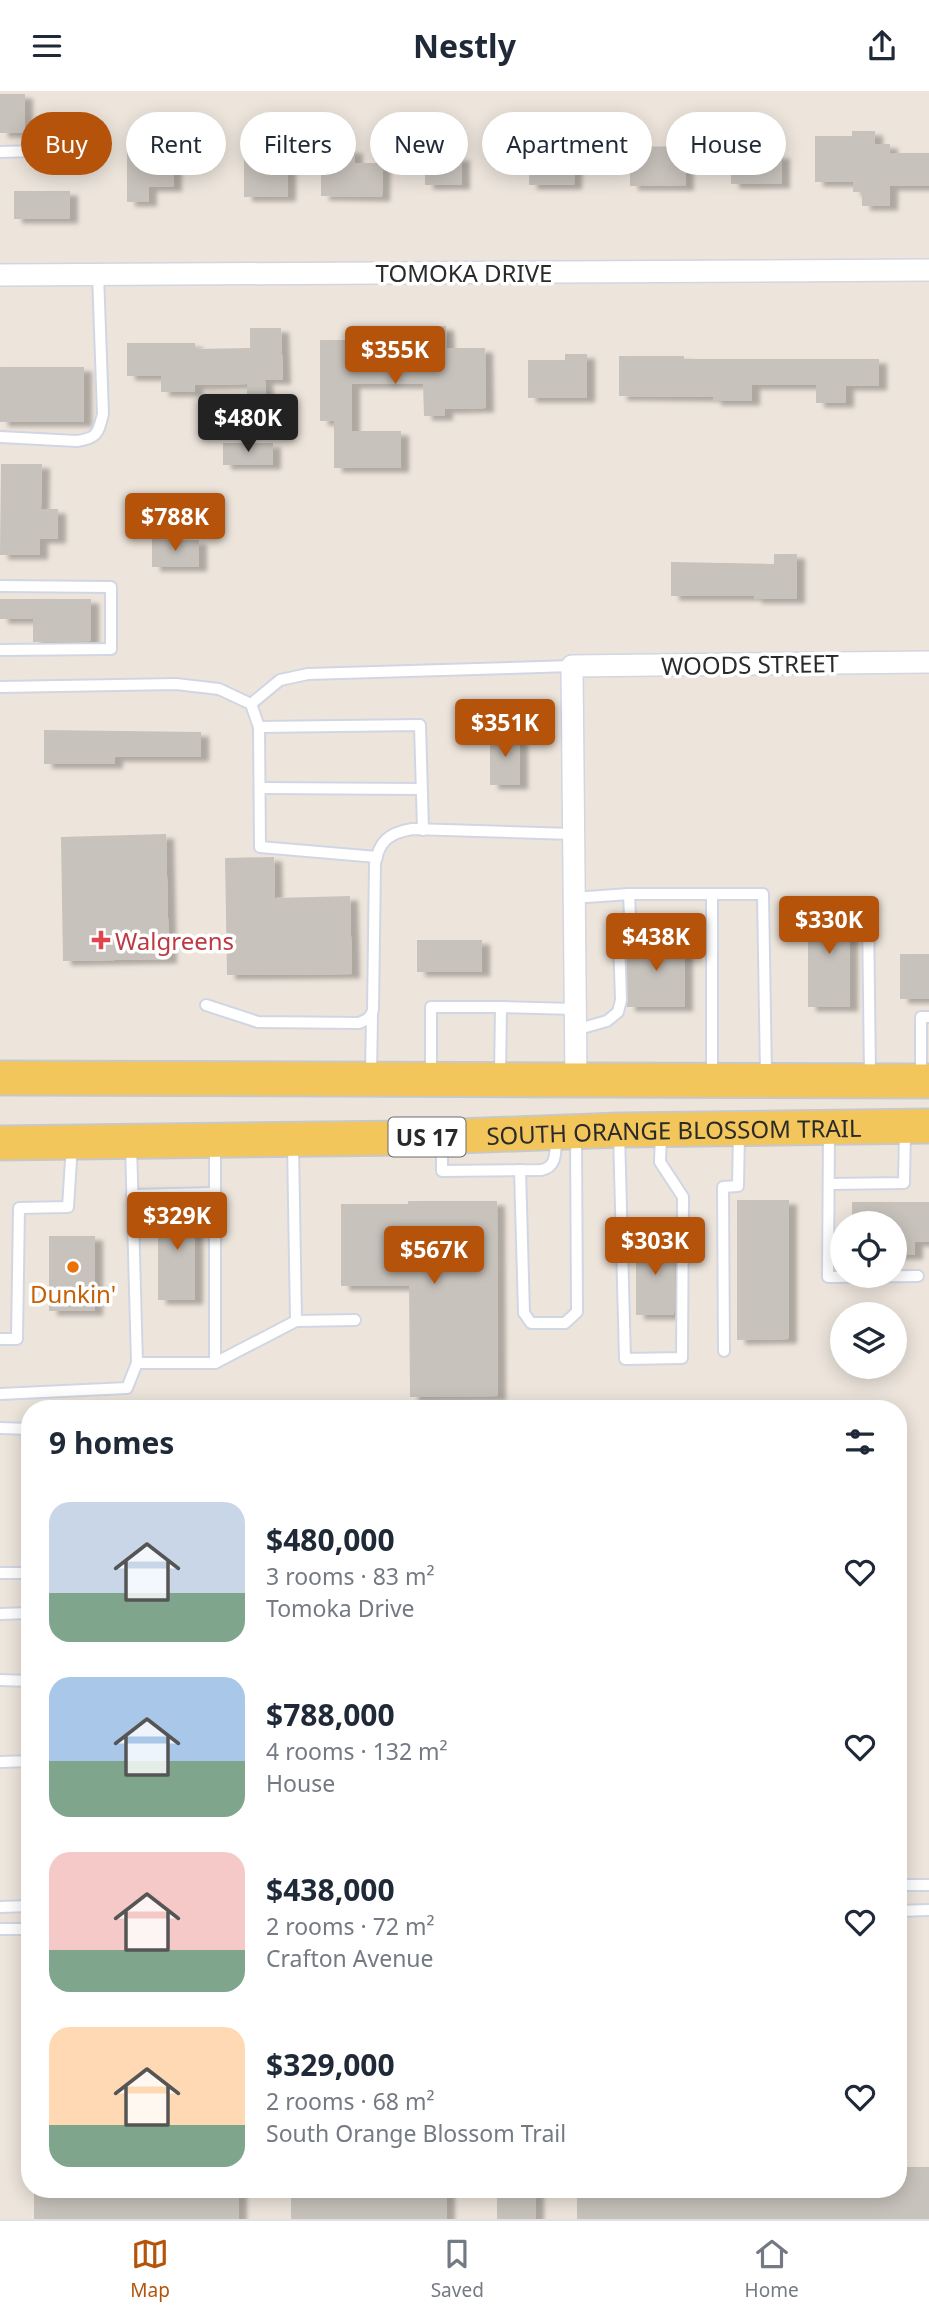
<!DOCTYPE html>
<meta charset="utf-8">
<style>
:root{--surface:#fff;--page:#f6f6f7;--text:#1f2937;--muted:#747a83;--line:#e0e1e3;--accent:#b45309}
body{margin:0;font-family:"Noto Sans",sans-serif;background:var(--page);color:var(--text);height:100vh;display:flex;flex-direction:column;font-size:26px;white-space:nowrap}
*{box-sizing:border-box;margin:0}
p{font-size:23px;color:var(--muted)}
.icon{flex:none;width:38px;height:38px;fill:none;stroke:currentColor;stroke-width:2;stroke-linecap:round;stroke-linejoin:round}
.map{position:relative;flex:1;overflow:hidden}
.panel{position:absolute;left:21px;top:1309px;width:886px;height:798px;display:flex;flex-direction:column;background:var(--surface);border-radius:28px;box-shadow:0 4px 18px #0003}
.panel>*{flex:none}
.guide{position:absolute;left:21px;top:21px;width:887px;height:63px;display:flex;gap:14px}
.fabs{position:absolute;left:830px;top:1120px;display:grid;gap:14px}
.fabs a{display:grid;place-items:center;width:77px;height:77px;border-radius:50%;background:var(--surface);box-shadow:0 4px 18px #0003;font-size:35px}
.price{position:absolute;translate:-50% -60px;padding:0 16px;border-radius:7px;background:var(--accent);color:#fff;font-size:23px;line-height:46px;filter:drop-shadow(0 2px 4px #0008)}
.price::after{content:'';position:absolute;left:50%;top:42px;width:21px;height:16px;margin-left:-10px;background:inherit;clip-path:polygon(0 0,100% 0,50% 100%)}
.price.current{background:#222;color:#fff}
ul{padding:0;list-style:none}
li{display:flex;align-items:center;gap:21px;height:175px;padding:0 28px}
li span{display:grid;place-items:center;flex:none;width:196px;height:140px;border-radius:21px;color:#555}
li>.icon{margin-inline-start:auto}
span .icon{width:84px;height:84px;fill:#fffc;stroke-width:1}
li b{font-size:30px}
h2{display:flex;justify-content:space-between;align-items:center;height:84px;padding:0 28px;font-size:30px}
.pill{padding:0 24px;border-radius:32px;background:var(--surface);box-shadow:0 4px 18px #0003;font-size:24px;line-height:63px}
.pill.current{background:var(--accent);color:#fff}
header{display:flex;justify-content:space-between;align-items:center;height:91px;padding:0 28px;background:var(--surface);font-size:32px;font-weight:700}
.menu{display:flex;justify-content:space-around;align-items:center;height:98px;border-top:2px solid var(--line);background:var(--surface);font-size:19px;color:var(--muted)}
.menu a{display:grid;justify-items:center;gap:4px}
.menu .current{color:var(--accent)}
.map>svg:first-child{display:block}
.building{fill:#c8c2bc;filter:url(#shadow)}
.lines{fill:none;stroke-linecap:round;stroke-linejoin:round}
.service-casing{stroke:#d1d6e3;stroke-width:14}
.minor-casing{stroke:#d1d6e3;stroke-width:24}
.primary-casing{stroke:#c8c8c8;stroke-width:37}
.service{stroke:#fff;stroke-width:10}
.minor{stroke:#fff;stroke-width:21}
.primary{stroke:#f3c65b;stroke-width:33}
.health-dot{fill:#e0444e;stroke:#fff;stroke-width:2.5}
.food-dot{fill:#e8710a;stroke:#fff;stroke-width:2.5}
.labels{text-anchor:middle;dominant-baseline:central;stroke-width:7;stroke-linejoin:round;paint-order:stroke}
.shield{fill:#fff;stroke:#6a6a6a;stroke-width:2}
.shield-label{font-size:23px;font-weight:bold;fill:#2a2a2a}
.street-label{font-size:24px;fill:#2a2a2a;stroke:#fff}
.health-label{font-size:24px;fill:#be3a42;stroke:#fff;text-anchor:start}
.food-label{font-size:24px;fill:#c56008;stroke:#fff}
</style>
<header><svg class="icon" aria-label="menu" viewBox="0 0 24 24"><path d="M4 6h16M4 12h16M4 18h16"/></svg>Nestly<svg class="icon" aria-label="share" viewBox="0 0 24 24"><path d="M12 15V3M7 8l5-5 5 5M5 13v7h14v-7"/></svg></header>
<div class="map">
<svg width="929" height="2128" viewBox="0 0 929 2128">
<defs>
<filter id="shadow"><feDropShadow dx="8" dy="4.5" stdDeviation="2" flood-color="#0004"/></filter>
</defs>
<rect width="100%" height="100%" fill="#ede5dc"/>
<g class="building">
<rect x="0" y="3" width="25" height="39"/>
<path d="M852 40H875V53H890V62H929V95H890V115H862V101H853V91H815V45H852Z"/>
<path d="M127 51H174V96H149V111H127Z"/>
<path d="M269 51H288V106H244V64H269Z"/>
<path d="M685 55 686 95H630V56Z"/>
<path d="M321 58H355V72H383L382 106 321 105Z"/>
<rect x="731" y="63" width="51" height="30"/>
<path d="M530 64H575L574 94H529Z"/>
<rect x="425" y="65" width="37" height="29"/>
<rect x="14" y="100" width="56" height="28"/>
<path d="M446 235 447 257H485L486 317 445 318V325H424L423 293H352V340H401V377H334V330H320V249H364V240H423L422 236Z"/>
<path d="M250 237H281L283 289H265L266 310H247V293L195 294V301H161V285H127V252H195V258L250 257Z"/>
<path d="M565 263H587V307H528V269H565Z"/>
<path d="M619 265H684V268H879V295H846V312H816V294H752V310H713V306L619 305Z"/>
<rect x="0" y="276" width="84" height="55"/>
<rect x="223" y="352" width="50" height="22"/>
<path d="M1 373H42L41 418H58V448H40V464H0Z"/>
<path d="M152 448 199 449V476H152Z"/>
<path d="M774 463H797V508H754V505H671V471L774 473Z"/>
<path d="M0 508H91V550L33 551V528H0Z"/>
<path d="M44 639 201 641V666H115V673H44Z"/>
<rect x="490" y="643" width="30" height="51"/>
<path d="M166 743 169 868 63 870 61 746Z"/>
<path d="M274 766 275 807 350 805 352 883 227 884 225 767Z"/>
<rect x="808" y="814" width="42" height="102"/>
<rect x="417" y="849" width="65" height="32"/>
<rect x="627" y="849" width="58" height="67"/>
<rect x="900" y="863" width="29" height="45"/>
<path d="M737 1109H789V1248L737 1249Z"/>
<path d="M408 1110H497L498 1305 410 1306 409 1195H341V1113H408Z"/>
<path d="M852 1111H929V1151H915V1164H894V1132H852Z"/>
<rect x="158" y="1112" width="37" height="97"/>
<rect x="49" y="1145" width="46" height="75"/>
<path d="M636 1148 675 1149 674 1224H636Z"/>
<path d="M898 2076H929V2128H577V2098H898Z"/>
<rect x="34" y="2098" width="205" height="30"/>
<rect x="291" y="2098" width="156" height="30"/>
<rect x="497" y="2098" width="39" height="30"/>
</g>
<g class="lines">
<g class="service-casing">
<g id="service">
<path d="M0 61 71 59"/>
<path d="M0 346 77 350C98 347 98 342 103 323L98 183"/>
<path d="M0 495 111 496V558L0 559"/>
<path d="M0 596 176 593 219 598 251 613 259 636 260 756 377 766"/>
<path d="M251 613 280 589 308 583 572 575"/>
<path d="M259 636 420 634 423 739"/>
<path d="M260 697 421 698"/>
<path d="M712 803V986"/>
<path d="M573 807 629 803H763L766 985"/>
<path d="M868 823 870 985"/>
<path d="M206 914 258 931 359 932C366 929 371 927 373 919L375 773C379 750 389 742 412 738L572 743"/>
<path d="M575 939 607 930 618 921 621 909 619 848 624 832 630 825 629 803"/>
<path d="M371 984 372 925"/>
<path d="M431 984V916H501"/>
<path d="M500 986 501 916 575 918"/>
<path d="M921 986V926H929"/>
<path d="M829 1039 828 1186 918 1185"/>
<path d="M619 1042 625 1268 682 1267 683 1106 660 1071 661 1041"/>
<path d="M442 1049V1080L541 1079C558 1076 555 1060 556 1045"/>
<path d="M215 1055V1272"/>
<path d="M520 1079 524 1222 531 1232H565L577 1221 576 1044"/>
<path d="M829 1093 904 1092 905 1038"/>
<path d="M132 1104 215 1102"/>
<path d="M296 1230 355 1229"/>
<path d="M0 1248H17L19 1117 68 1116 72 1053"/>
<path d="M724 1260 723 1096 738 1095 739 1040"/>
<path d="M137 1272H215L296 1230 293 1053"/>
<path d="M0 1303 127 1297 137 1272 131 1053"/>
<path d="M0 1337 30 1338"/>
<path d="M27 1338 30 1399"/>
<path d="M0 1482H30"/>
<path d="M0 1523 30 1522"/>
<path d="M0 1589 30 1590"/>
<path d="M0 1671 30 1670"/>
<path d="M898 1794H929"/>
<path d="M0 1816 30 1815"/>
<path d="M898 1820 929 1819"/>
<path d="M0 1838H30"/>
</g>
</g>
<g class="minor-casing">
<g id="minor">
<path d="M0 184 929 179"/>
<path d="M576 989 572 575 929 571"/>
</g>
</g>
<g class="primary-casing">
<g id="primary">
<path d="M0 987C310 986 619 991 929 990"/>
<path id="s1" d="M0 1052 406 1047 619 1039 929 1035"/>
</g>
</g>
<use href="#service" class="service"/>
<use href="#minor" class="minor"/>
<use href="#primary" class="primary"/>
</g>
<path class="health-dot" d="M97.5 838.5h7v7h7v7h-7v7h-7v-7h-7v-7h7z"/>
<circle class="food-dot" cx="73" cy="1176" r="7"/>
<g class="labels">
<rect class="shield" x="388.5" y="1026.5" width="77" height="39" rx="5"/>
<g class="shield-label">
<text x="427" y="1046">US 17</text>
</g>
<g class="street-label">
<text x="464" y="181">TOMOKA DRIVE</text>
<text transform="translate(750 573) rotate(-1)">WOODS STREET</text>
<text stroke="none"><textPath href="#s1" startOffset="674">SOUTH ORANGE BLOSSOM TRAIL</textPath></text>
</g>
<g class="health-label">
<text x="115" y="849">Walgreens</text>
</g>
<g class="food-label">
<text x="73" y="1202">Dunkin'</text>
</g>
</g>
</svg>
<div class="fabs">
<a><svg class="icon" aria-label="locate" viewBox="0 0 24 24"><circle cx="12" cy="12" r="6"/><path d="M12 2v4M12 18v4M2 12h4M18 12h4"/></svg></a>
<a><svg class="icon" aria-label="layers" viewBox="0 0 24 24"><path d="M12 4l9 5-9 5-9-5zM3 14l9 5 9-5"/></svg></a>
</div>
<b class="price" style="left:395px;top:295px">$355K</b>
<b class="price current" style="left:248px;top:363px">$480K</b>
<b class="price" style="left:175px;top:462px">$788K</b>
<b class="price" style="left:505px;top:668px">$351K</b>
<b class="price" style="left:829px;top:865px">$330K</b>
<b class="price" style="left:656px;top:882px">$438K</b>
<b class="price" style="left:177px;top:1161px">$329K</b>
<b class="price" style="left:655px;top:1186px">$303K</b>
<b class="price" style="left:434px;top:1195px">$567K</b>
<div class="guide">
<a class="pill current">Buy</a>
<a class="pill">Rent</a>
<a class="pill">Filters</a>
<a class="pill">New</a>
<a class="pill">Apartment</a>
<a class="pill">House</a>
</div>
<section class="panel">
<h2>9 homes<svg class="icon" aria-label="filters" viewBox="0 0 24 24"><path d="M4 7h16M4 17h16"/><circle cx="9" cy="7" r="2"/><circle cx="15" cy="17" r="2"/></svg></h2>
<ul>
<li><span style="background:linear-gradient(#c9d6e8 65%,#7fa58c 0)"><svg class="icon" aria-label="home" viewBox="0 0 24 24"><path d="M3 11l9-7 9 7M6 9v11h12V9"/></svg></span><div><b>$480,000</b><p>3 rooms · 83 m²</p><p>Tomoka Drive</p></div><svg class="icon" aria-label="heart" viewBox="0 0 24 24"><path d="M12 20l-8-8c-3-5 5-10 8-4 3-6 11-1 8 4z"/></svg></li>
<li><span style="background:linear-gradient(#a9c7e8 60%,#7fa58c 0)"><svg class="icon" aria-label="home" viewBox="0 0 24 24"><path d="M3 11l9-7 9 7M6 9v11h12V9"/></svg></span><div><b>$788,000</b><p>4 rooms · 132 m²</p><p>House</p></div><svg class="icon" aria-label="heart" viewBox="0 0 24 24"><path d="M12 20l-8-8c-3-5 5-10 8-4 3-6 11-1 8 4z"/></svg></li>
<li><span style="background:linear-gradient(#f6c9c9 70%,#7fa58c 0)"><svg class="icon" aria-label="home" viewBox="0 0 24 24"><path d="M3 11l9-7 9 7M6 9v11h12V9"/></svg></span><div><b>$438,000</b><p>2 rooms · 72 m²</p><p>Crafton Avenue</p></div><svg class="icon" aria-label="heart" viewBox="0 0 24 24"><path d="M12 20l-8-8c-3-5 5-10 8-4 3-6 11-1 8 4z"/></svg></li>
<li><span style="background:linear-gradient(#ffd9b3 70%,#7fa58c 0)"><svg class="icon" aria-label="home" viewBox="0 0 24 24"><path d="M3 11l9-7 9 7M6 9v11h12V9"/></svg></span><div><b>$329,000</b><p>2 rooms · 68 m²</p><p>South Orange Blossom Trail</p></div><svg class="icon" aria-label="heart" viewBox="0 0 24 24"><path d="M12 20l-8-8c-3-5 5-10 8-4 3-6 11-1 8 4z"/></svg></li>
</ul>
</section>
</div>
<nav class="menu">
<a class="current"><svg class="icon" aria-label="map" viewBox="0 0 24 24"><path d="M3 6l6-2 6 2 6-2v14l-6 2-6-2-6 2zM9 4v14M15 6v14"/></svg>Map</a>
<a><svg class="icon" aria-label="saved" viewBox="0 0 24 24"><path d="M7 4h10v16l-5-4-5 4z"/></svg>Saved</a>
<a><svg class="icon" aria-label="home" viewBox="0 0 24 24"><path d="M3 11l9-7 9 7M6 9v11h12V9"/></svg>Home</a>
</nav>
